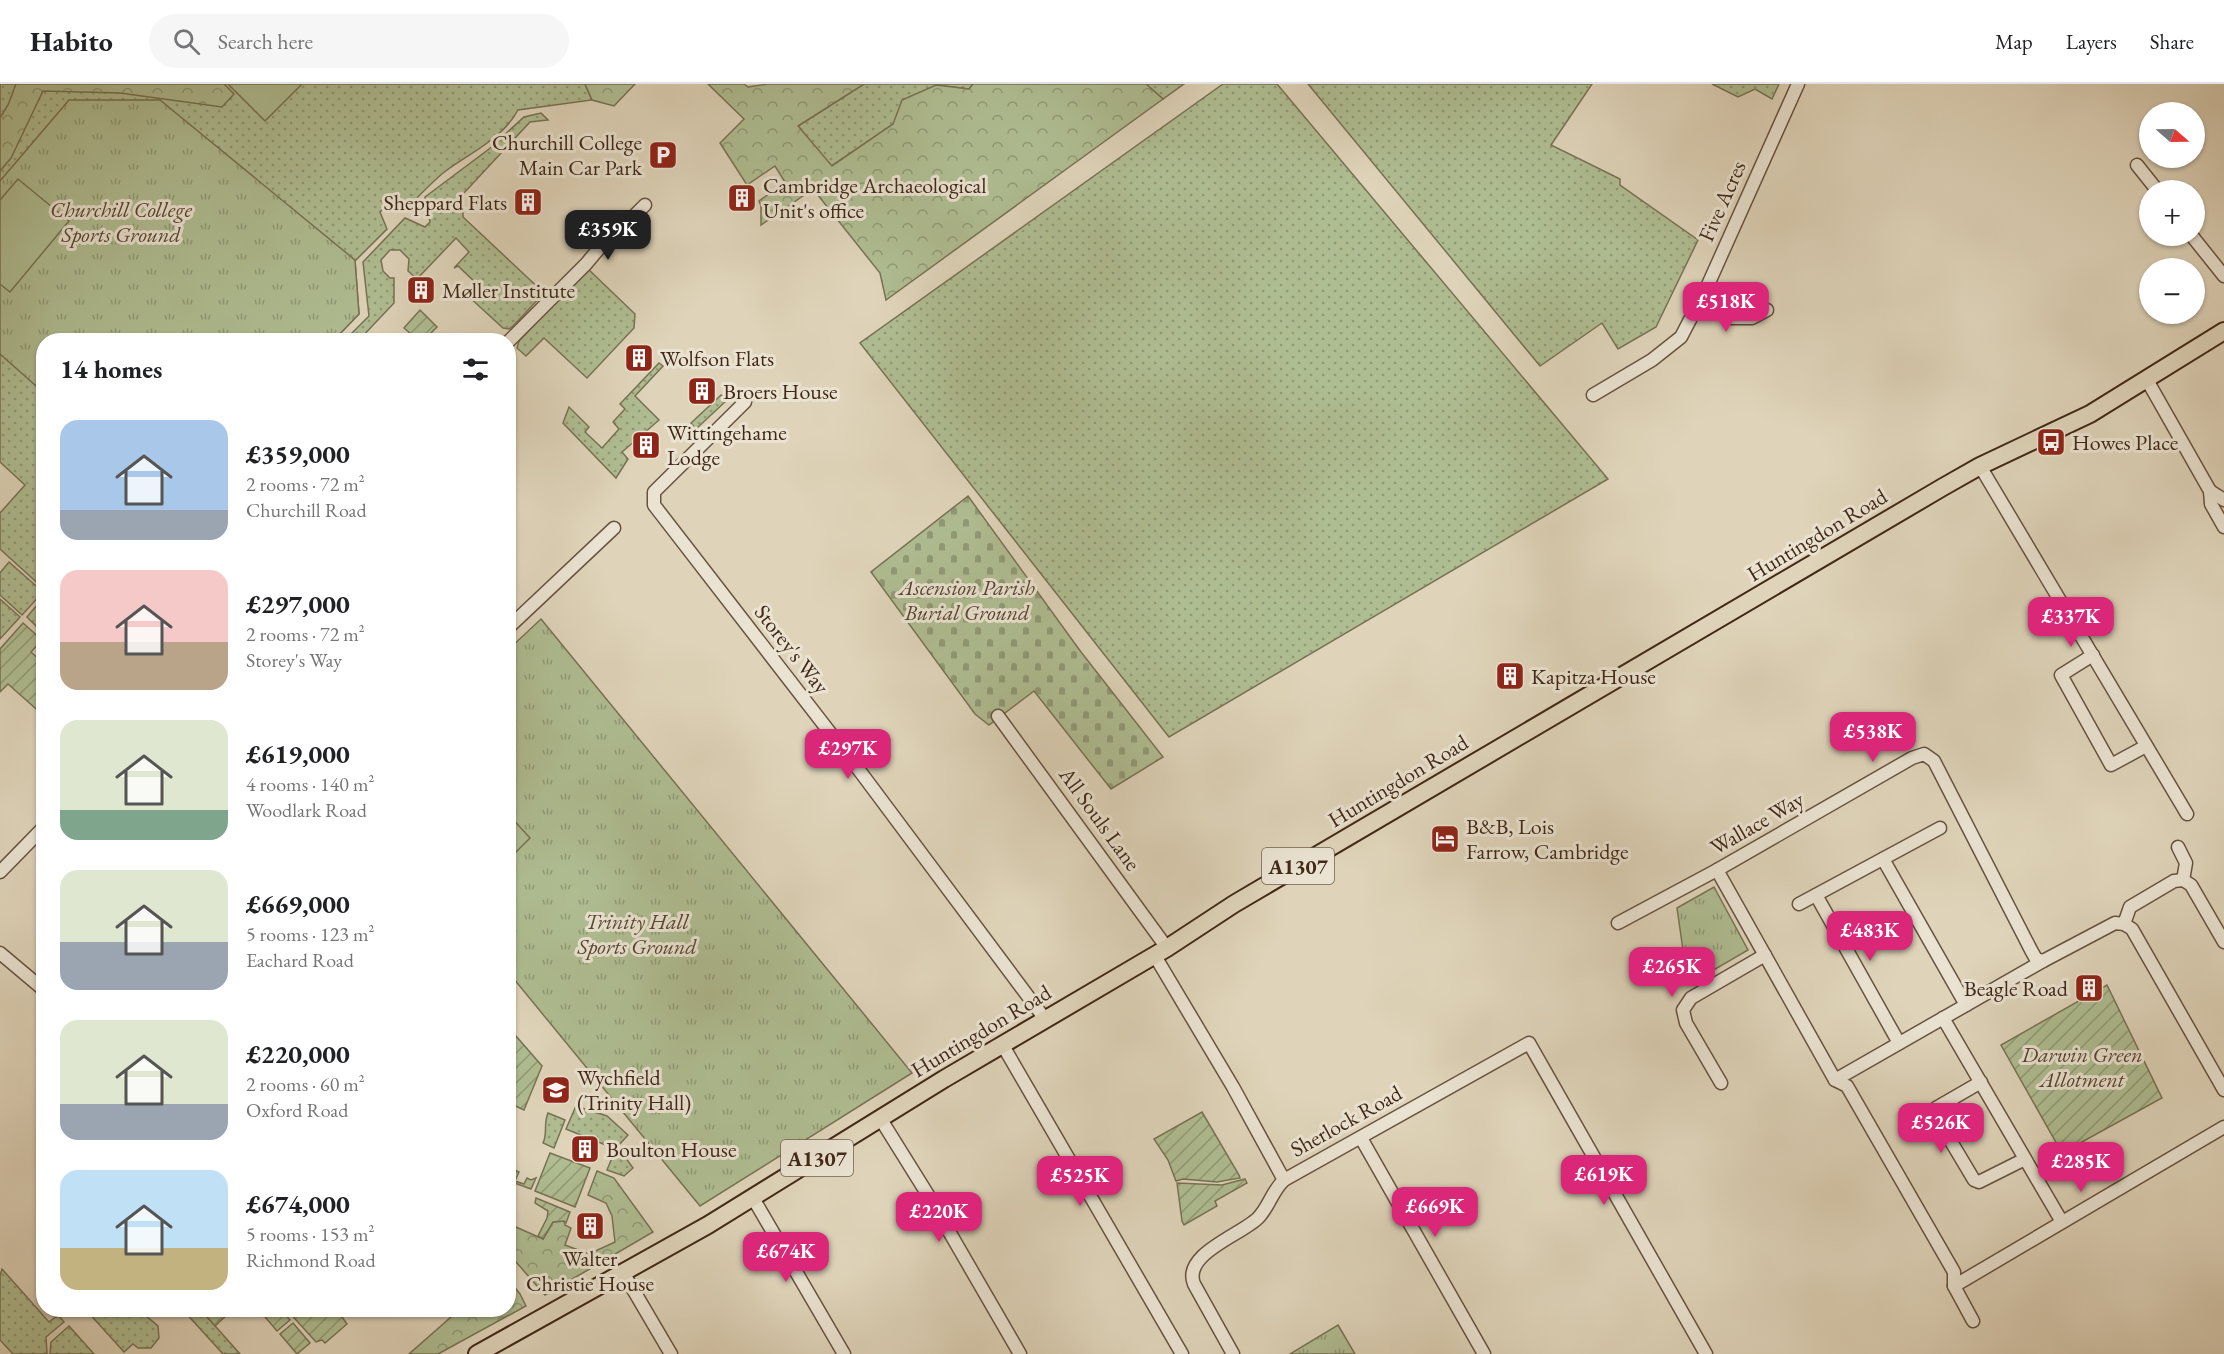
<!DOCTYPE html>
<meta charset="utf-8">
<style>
:root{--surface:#fff;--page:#f6f6f6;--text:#202124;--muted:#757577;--line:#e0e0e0;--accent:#db2777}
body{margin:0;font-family:"EB Garamond",serif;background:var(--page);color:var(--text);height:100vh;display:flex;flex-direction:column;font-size:22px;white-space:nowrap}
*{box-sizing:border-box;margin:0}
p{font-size:20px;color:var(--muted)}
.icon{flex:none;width:33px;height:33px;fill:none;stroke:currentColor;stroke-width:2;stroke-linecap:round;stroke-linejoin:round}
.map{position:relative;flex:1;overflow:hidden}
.sheet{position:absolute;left:36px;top:249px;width:480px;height:984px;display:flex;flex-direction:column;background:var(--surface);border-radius:24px;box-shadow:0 2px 4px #0004}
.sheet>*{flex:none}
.needle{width:39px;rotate:110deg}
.tools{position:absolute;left:2139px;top:18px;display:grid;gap:12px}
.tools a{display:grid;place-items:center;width:66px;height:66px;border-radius:50%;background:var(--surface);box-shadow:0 2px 4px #0004;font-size:30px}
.price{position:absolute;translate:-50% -51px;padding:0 14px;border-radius:12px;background:var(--accent);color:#fff;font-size:20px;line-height:39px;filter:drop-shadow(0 2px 3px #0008)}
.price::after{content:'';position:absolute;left:50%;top:36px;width:18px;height:14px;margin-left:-9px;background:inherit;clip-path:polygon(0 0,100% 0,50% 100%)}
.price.selected{background:#222;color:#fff}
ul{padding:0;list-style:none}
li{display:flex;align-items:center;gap:18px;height:150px;padding:0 24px}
li span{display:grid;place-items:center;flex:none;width:168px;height:120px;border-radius:18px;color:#555}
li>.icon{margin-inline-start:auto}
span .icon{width:72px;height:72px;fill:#fffc;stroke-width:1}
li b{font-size:26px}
h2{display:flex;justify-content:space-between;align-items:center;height:72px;padding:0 24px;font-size:26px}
header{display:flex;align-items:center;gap:36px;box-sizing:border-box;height:84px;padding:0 30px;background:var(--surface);border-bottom:2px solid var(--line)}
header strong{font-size:28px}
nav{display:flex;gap:33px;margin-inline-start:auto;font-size:21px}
.search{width:420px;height:54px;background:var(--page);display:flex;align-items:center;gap:15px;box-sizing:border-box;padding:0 21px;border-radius:33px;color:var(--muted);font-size:22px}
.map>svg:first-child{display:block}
.grass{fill:url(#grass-dots);stroke:#787254;stroke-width:1.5}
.forest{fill:url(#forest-crowns);stroke:#787254;stroke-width:1.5}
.cemetery{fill:url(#cemetery-stones);stroke:#787254;stroke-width:1.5}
.park{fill:url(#park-tufts);stroke:#787254;stroke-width:1.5}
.garden{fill:url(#garden-furrows);stroke:#787254;stroke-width:1.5}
.pitch{fill:#afbd92;stroke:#787254;stroke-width:1.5}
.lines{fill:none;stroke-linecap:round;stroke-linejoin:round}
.minor-casing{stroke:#685340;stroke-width:15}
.major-casing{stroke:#412817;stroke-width:20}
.minor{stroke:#eae3d2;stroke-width:12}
.major{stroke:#dfd4ba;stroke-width:16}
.labels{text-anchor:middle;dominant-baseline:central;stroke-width:6;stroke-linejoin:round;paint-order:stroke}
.shield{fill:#eae3d2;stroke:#74604f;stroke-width:1.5}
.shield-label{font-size:21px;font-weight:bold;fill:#412817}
.poi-label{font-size:22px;fill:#412817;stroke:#eae3d2;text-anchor:start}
.street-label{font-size:22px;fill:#412817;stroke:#eae3d2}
.park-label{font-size:22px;font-style:italic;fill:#574630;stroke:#eae3d2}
</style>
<header>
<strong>Habito</strong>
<div class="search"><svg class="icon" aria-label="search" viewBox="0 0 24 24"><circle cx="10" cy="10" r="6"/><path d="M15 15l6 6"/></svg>Search here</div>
<nav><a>Map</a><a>Layers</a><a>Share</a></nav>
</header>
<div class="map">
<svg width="2224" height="1270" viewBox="0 0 2224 1270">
<defs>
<pattern id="grass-dots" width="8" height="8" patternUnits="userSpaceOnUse" patternTransform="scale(1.5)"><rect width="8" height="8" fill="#afbd92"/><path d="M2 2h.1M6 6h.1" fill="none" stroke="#909a76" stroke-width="1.8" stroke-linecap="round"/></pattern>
<pattern id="forest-crowns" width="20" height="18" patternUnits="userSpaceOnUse" patternTransform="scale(1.5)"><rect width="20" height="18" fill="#afbd92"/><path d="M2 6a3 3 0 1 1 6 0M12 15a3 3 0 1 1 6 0" fill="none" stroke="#909a76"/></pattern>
<pattern id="cemetery-stones" width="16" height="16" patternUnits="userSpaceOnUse" patternTransform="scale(1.5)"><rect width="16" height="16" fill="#afbd92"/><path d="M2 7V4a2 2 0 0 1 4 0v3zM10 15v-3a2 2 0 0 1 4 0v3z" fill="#909a76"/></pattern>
<pattern id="park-tufts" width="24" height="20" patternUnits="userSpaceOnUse" patternTransform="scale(1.5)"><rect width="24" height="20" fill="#afbd92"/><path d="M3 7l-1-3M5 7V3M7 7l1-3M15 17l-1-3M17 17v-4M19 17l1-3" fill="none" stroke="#909a76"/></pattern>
<pattern id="garden-furrows" width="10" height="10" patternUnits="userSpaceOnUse" patternTransform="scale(1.5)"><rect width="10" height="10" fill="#afbd92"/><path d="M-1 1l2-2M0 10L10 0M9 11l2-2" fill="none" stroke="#909a76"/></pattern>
</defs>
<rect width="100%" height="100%" fill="#dfd4ba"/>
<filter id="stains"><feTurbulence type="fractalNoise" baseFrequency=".00333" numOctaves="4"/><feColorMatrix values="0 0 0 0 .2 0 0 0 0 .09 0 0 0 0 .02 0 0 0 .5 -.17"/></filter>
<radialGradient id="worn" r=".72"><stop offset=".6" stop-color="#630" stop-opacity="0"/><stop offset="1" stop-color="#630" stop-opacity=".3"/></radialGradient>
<g class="grass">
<path d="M0 0H585L592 16 518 26C502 56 469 69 443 89 429 101 416 115 403 128L387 121 380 128 387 145 355 177 359 230 334 256H44L43 504 0 465V429L25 401 0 378Z"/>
<path d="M864 0H973L969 5 936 1 893 40 831 82 798 42Z"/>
<path d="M1146 0H1184L1163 15Z"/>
<path d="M1223 0H1277L1608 395 1169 653 860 259Z"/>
<path d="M1308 0H1592L1551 61 1620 95V101L1698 156 1656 243 1618 265 1602 239 1540 282Z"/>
<path d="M1712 0H1779L1772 15 1755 5 1738 13Z"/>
<path d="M541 29 548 36 530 38 463 110V133L544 209 514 241 509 245 503 244 468 212 478 201 458 182 454 184 469 168 456 154 417 195 408 187 409 175 400 166H390L381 176 383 187 390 194H394V219L359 256H345L369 232 363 178 405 134 425 143 430 138 425 113 489 65 524 33Z"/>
<path d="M587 184 635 230 634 244 587 294 544 254 526 272 517 264 519 257Z"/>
<path d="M659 279 663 282 635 312 659 336 622 368 628 375 616 394 563 339 569 323 589 343 585 348 602 364 619 345 613 338 625 325 620 320Z"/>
<path d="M721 311 726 317 696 345 691 339Z"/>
<path d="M9 478 43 508 22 531 0 511V489Z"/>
<path d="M43 514V549L27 533Z"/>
<path d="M0 515 20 533 0 555Z"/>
<path d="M576 1022 607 1032 628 1051 617 1063 613 1064 566 1045Z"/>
<path d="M548 1029 565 1036 554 1064 543 1059C548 1048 543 1041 548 1029Z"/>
<path d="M617 1068 626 1071 625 1073 633 1084 624 1092 607 1086 614 1069Z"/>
<path d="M2 1185 49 1238 58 1231 64 1238 46 1253 47 1270H13L0 1256V1192Z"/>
<path d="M86 1226H110L119 1230 146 1232 158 1242 159 1254 151 1264H138L133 1260 124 1268Z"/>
<path d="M183 1226H201L240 1270H223Z"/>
<path d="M69 1242 94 1270H50L51 1258Z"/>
</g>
<g class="forest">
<path d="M16 0H224L234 10 222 23 120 9 43 7 11 74 0 87V34L8 21Z"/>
<path d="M585 0H635L614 22 592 16Z"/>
<path d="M708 0H744L748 3 768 0H864L798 42 832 82 893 40 902 16 936 1 969 5 973 0H1146L1163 15 886 216 880 189 813 105 761 141V122L759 117 785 98 775 82 747 101 720 59 744 35Z"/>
<path d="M597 1087 614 1094 653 1148 545 1211 509 1170V1140L543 1155 553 1138 564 1137 565 1141 571 1144 565 1161 589 1170 615 1158 612 1132 606 1119 588 1111Z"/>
<path d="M509 1196 520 1210 526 1222 438 1270H409L459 1226H508Z"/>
</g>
<path class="cemetery" d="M968 412 1081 568 1163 673 1111 705 1034 607 989 641 975 630 871 488Z"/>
<g class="park">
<path d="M69 16H160L355 176 359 230 334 256H44L43 308 0 270V97Z"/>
<path d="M541 535 912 989 700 1122 509 889V565Z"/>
<path d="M1714 803 1748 866 1688 901 1677 824Z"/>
<path d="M1338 1241 1355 1270H1290Z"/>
</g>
<g class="garden">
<path d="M420 226 437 243 424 256H418L404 244Z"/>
<path d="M23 539 42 556 31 568 43 579V631L8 600 0 608V565Z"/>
<path d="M2107 901 2162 1014 2062 1069 2001 961Z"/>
<path d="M509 944 542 982 524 1026 509 1019Z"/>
<path d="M1202 1028 1239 1091 1240 1094 1217 1098 1183 1095 1176 1097 1168 1076 1154 1055Z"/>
<path d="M550 1069 590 1084 575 1123 535 1107Z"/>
<path d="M509 1078 514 1080 512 1085 519 1088 515 1097 524 1100 527 1094 531 1096 536 1094 531 1105 509 1097Z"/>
<path d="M1245 1095 1247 1099 1215 1117 1217 1122 1184 1141 1182 1137 1177 1099 1222 1101Z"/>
<path d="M536 1114 570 1128 566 1139 564 1137 553 1138 543 1155 538 1152 547 1134 548 1127 535 1119Z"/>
<path d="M201 1226H225L229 1229 215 1242Z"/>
<path d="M262 1226H281L290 1236 277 1247 260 1227Z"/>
<path d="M287 1226H337L347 1240 325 1259 322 1256 316 1258Z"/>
<path d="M293 1239 310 1259 297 1270 280 1250Z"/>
</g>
<g class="pitch">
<path d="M228 0H302L265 37Z"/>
<path d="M18 95 69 137 10 208 0 200V116Z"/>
<path d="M509 731 530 754 509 775Z"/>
</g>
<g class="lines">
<g class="minor-casing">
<g id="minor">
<path d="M2137 81 2157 106"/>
<path d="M2192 152 2224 192"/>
<path d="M1707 203 1727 234H1752L1767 226"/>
<path d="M508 258 586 180 612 149 633 133 645 121"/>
<path d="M2147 296 2210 407 2211 420 2224 443"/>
<path d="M1593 311 1652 276 1681 253 1707 203 1798 0"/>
<path d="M745 318 654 408V421L862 690 1045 935"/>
<path d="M1980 382 2187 730"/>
<path d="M2210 407 2224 416"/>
<path d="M508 544 614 444"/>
<path d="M2093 571 2061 591 2111 681 2146 662"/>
<path d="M998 632 1167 864"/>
<path d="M2178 763 2186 779 2183 796"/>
<path d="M1883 775 1966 921"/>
<path d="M1717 786 1835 996 1847 1002 1954 1188V1202L1973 1237"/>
<path d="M0 788 44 743"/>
<path d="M1816 811 1899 959"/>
<path d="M1799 820 1940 744"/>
<path d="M1618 839 1717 786 1912 674 1924 670 1934 677 2031 866 2036 875 2043 877"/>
<path d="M2124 840 2130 823 2174 797 2183 796 2191 801 2224 858"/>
<path d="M0 869 44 906"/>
<path d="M1155 872 1233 1003 1284 1096 1529 959 1706 1270"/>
<path d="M1943 934 2062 1138"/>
<path d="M1002 960 1182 1270"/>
<path d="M1835 996 2043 877 2115 839 2124 840 2132 845 2224 1006"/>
<path d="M1981 998 1936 1024 1934 1029 1974 1096 1979 1098 2025 1075"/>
<path d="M1721 999 1686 939 1683 926 1691 914 1765 871"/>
<path d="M880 1034 928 1111 1020 1270"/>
<path d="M1361 1054 1484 1270"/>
<path d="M753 1114 844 1270"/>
<path d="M624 1190 671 1270"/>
<path d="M1954 1202 2224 1043"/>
<path d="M1233 1270 1194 1200C1182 1170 1241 1151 1258 1134 1269 1123 1272 1107 1284 1096"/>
</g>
</g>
<g class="major-casing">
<path id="major" d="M477 1270 708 1141 944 995 1167 864 1234 820 1943 403 1980 382 2090 330 2224 247"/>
</g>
<use href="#minor" class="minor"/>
<use href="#major" class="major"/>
</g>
<defs>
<g id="parking-square" transform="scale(1.5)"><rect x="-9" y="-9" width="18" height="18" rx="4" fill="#8f2418" stroke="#eae3d2"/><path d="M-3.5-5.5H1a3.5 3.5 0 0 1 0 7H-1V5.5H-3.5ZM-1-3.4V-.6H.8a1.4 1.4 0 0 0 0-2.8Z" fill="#fff"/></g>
<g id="building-square" transform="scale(1.5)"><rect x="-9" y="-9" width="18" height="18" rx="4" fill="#8f2418" stroke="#eae3d2"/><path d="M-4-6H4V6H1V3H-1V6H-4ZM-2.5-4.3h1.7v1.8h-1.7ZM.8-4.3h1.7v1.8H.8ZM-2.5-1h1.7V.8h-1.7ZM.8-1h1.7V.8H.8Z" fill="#fff"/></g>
<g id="bus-square" transform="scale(1.5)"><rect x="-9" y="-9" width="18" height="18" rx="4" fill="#8f2418" stroke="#eae3d2"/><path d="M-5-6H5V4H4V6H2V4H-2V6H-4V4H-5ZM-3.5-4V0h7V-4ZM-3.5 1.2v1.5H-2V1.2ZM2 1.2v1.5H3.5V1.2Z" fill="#fff"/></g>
<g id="hotel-square" transform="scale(1.5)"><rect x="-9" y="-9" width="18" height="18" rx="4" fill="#8f2418" stroke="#eae3d2"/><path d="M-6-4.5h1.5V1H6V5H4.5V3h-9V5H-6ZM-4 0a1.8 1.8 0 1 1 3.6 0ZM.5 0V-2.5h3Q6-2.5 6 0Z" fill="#fff"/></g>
<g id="university-square" transform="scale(1.5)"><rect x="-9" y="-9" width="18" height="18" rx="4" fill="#8f2418" stroke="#eae3d2"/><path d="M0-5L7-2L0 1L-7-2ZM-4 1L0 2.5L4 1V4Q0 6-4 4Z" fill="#fff"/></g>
</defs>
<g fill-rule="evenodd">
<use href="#parking-square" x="663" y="71"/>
<use href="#building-square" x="742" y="114"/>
<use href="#building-square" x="528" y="118"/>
<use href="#building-square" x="421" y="206"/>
<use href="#building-square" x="639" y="274"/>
<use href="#building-square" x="702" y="307"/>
<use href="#bus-square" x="2051" y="358"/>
<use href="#building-square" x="646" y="361"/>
<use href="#building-square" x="1510" y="592"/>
<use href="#hotel-square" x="1445" y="755"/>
<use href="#building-square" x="2089" y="904"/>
<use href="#university-square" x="556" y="1006"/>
<use href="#building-square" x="585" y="1065"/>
<use href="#building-square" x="590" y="1142"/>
</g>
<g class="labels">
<g class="shield">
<rect x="1262" y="764" width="72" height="36" rx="4.5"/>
<rect x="781" y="1056" width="72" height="36" rx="4.5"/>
</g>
<g class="shield-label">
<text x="1298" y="782">A1307</text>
<text x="817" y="1074">A1307</text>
</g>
<g class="poi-label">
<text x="642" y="58" text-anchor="end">Churchill College<tspan x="642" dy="25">Main Car Park</tspan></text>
<text x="763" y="101">Cambridge Archaeological<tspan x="763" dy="25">Unit's office</tspan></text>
<text x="507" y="118" text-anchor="end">Sheppard Flats</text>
<text x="442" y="206">Møller Institute</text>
<text x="660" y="274">Wolfson Flats</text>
<text x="723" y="307">Broers House</text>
<text x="667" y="348">Wittingehame<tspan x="667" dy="25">Lodge</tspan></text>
<text x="2072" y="358">Howes Place</text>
<text x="1531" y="592">Kapitza House</text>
<text x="1466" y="742">B&amp;B, Lois<tspan x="1466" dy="25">Farrow, Cambridge</tspan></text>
<text x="2068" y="904" text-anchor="end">Beagle Road</text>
<text x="577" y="993">Wychfield<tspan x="577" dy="25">(Trinity Hall)</tspan></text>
<text x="606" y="1065">Boulton House</text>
<text x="590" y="1174" text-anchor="middle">Walter<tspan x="590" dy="25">Christie House</tspan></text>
</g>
<g class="street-label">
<text transform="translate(1722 117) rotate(-66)">Five Acres</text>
<text transform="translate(1817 451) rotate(-31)">Huntingdon Road</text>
<text transform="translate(792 565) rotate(52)">Storey's Way</text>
<text transform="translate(1398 697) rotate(-31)">Huntingdon Road</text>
<text transform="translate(1100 735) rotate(54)">All Souls Lane</text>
<text transform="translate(1757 739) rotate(-30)">Wallace Way</text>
<text transform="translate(981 947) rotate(-31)">Huntingdon Road</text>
<text transform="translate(1346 1037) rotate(-29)">Sherlock Road</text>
</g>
<g class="park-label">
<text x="121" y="125">Churchill College<tspan x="121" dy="25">Sports Ground</tspan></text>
<text x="967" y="503">Ascension Parish<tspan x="967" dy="25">Burial Ground</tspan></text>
<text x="637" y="837">Trinity Hall<tspan x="637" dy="25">Sports Ground</tspan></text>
<text x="2082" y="970">Darwin Green<tspan x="2082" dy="25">Allotment</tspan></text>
</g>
</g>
<rect width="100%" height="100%" filter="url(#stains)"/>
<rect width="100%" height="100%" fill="url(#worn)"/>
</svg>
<div class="tools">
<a><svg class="needle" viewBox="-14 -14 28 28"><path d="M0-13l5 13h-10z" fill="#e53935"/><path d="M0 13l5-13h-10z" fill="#757577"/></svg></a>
<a>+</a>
<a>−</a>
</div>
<b class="price selected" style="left:608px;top:177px">£359K</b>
<b class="price" style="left:1726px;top:249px">£518K</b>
<b class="price" style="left:2071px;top:564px">£337K</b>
<b class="price" style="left:1873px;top:679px">£538K</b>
<b class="price" style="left:848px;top:696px">£297K</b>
<b class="price" style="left:1870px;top:878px">£483K</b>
<b class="price" style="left:1672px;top:914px">£265K</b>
<b class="price" style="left:1941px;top:1070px">£526K</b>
<b class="price" style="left:2081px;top:1109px">£285K</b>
<b class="price" style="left:1604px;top:1122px">£619K</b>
<b class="price" style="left:1080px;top:1123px">£525K</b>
<b class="price" style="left:1435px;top:1154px">£669K</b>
<b class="price" style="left:939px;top:1159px">£220K</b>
<b class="price" style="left:786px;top:1199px">£674K</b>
<section class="sheet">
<h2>14 homes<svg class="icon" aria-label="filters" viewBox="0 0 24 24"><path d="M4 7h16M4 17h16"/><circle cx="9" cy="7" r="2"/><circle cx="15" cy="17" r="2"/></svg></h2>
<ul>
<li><span style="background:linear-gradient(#a9c7e8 75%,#9aa5b1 0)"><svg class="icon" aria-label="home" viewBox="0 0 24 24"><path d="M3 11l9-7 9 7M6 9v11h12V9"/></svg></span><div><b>£359,000</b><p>2 rooms · 72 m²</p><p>Churchill Road</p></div></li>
<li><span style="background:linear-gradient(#f6c9c9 60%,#b9a48a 0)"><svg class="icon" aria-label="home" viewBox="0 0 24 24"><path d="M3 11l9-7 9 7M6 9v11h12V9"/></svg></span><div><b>£297,000</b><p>2 rooms · 72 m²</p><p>Storey's Way</p></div></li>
<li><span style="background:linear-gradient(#dfe7d0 75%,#7fa58c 0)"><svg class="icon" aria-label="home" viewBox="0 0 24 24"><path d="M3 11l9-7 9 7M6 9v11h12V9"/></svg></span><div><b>£619,000</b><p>4 rooms · 140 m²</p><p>Woodlark Road</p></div></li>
<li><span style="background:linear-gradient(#dfe7d0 60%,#9aa5b1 0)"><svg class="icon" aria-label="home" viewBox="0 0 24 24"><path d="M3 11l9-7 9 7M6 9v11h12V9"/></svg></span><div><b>£669,000</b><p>5 rooms · 123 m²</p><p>Eachard Road</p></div></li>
<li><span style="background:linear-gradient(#dfe7d0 70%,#9aa5b1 0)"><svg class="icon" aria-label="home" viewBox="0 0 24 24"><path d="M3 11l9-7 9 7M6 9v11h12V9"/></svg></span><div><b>£220,000</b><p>2 rooms · 60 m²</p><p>Oxford Road</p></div></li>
<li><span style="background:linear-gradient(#bfe0f5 65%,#c2b280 0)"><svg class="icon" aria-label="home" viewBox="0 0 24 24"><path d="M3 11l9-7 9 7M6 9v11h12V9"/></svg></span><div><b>£674,000</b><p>5 rooms · 153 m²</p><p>Richmond Road</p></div></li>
</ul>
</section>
</div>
